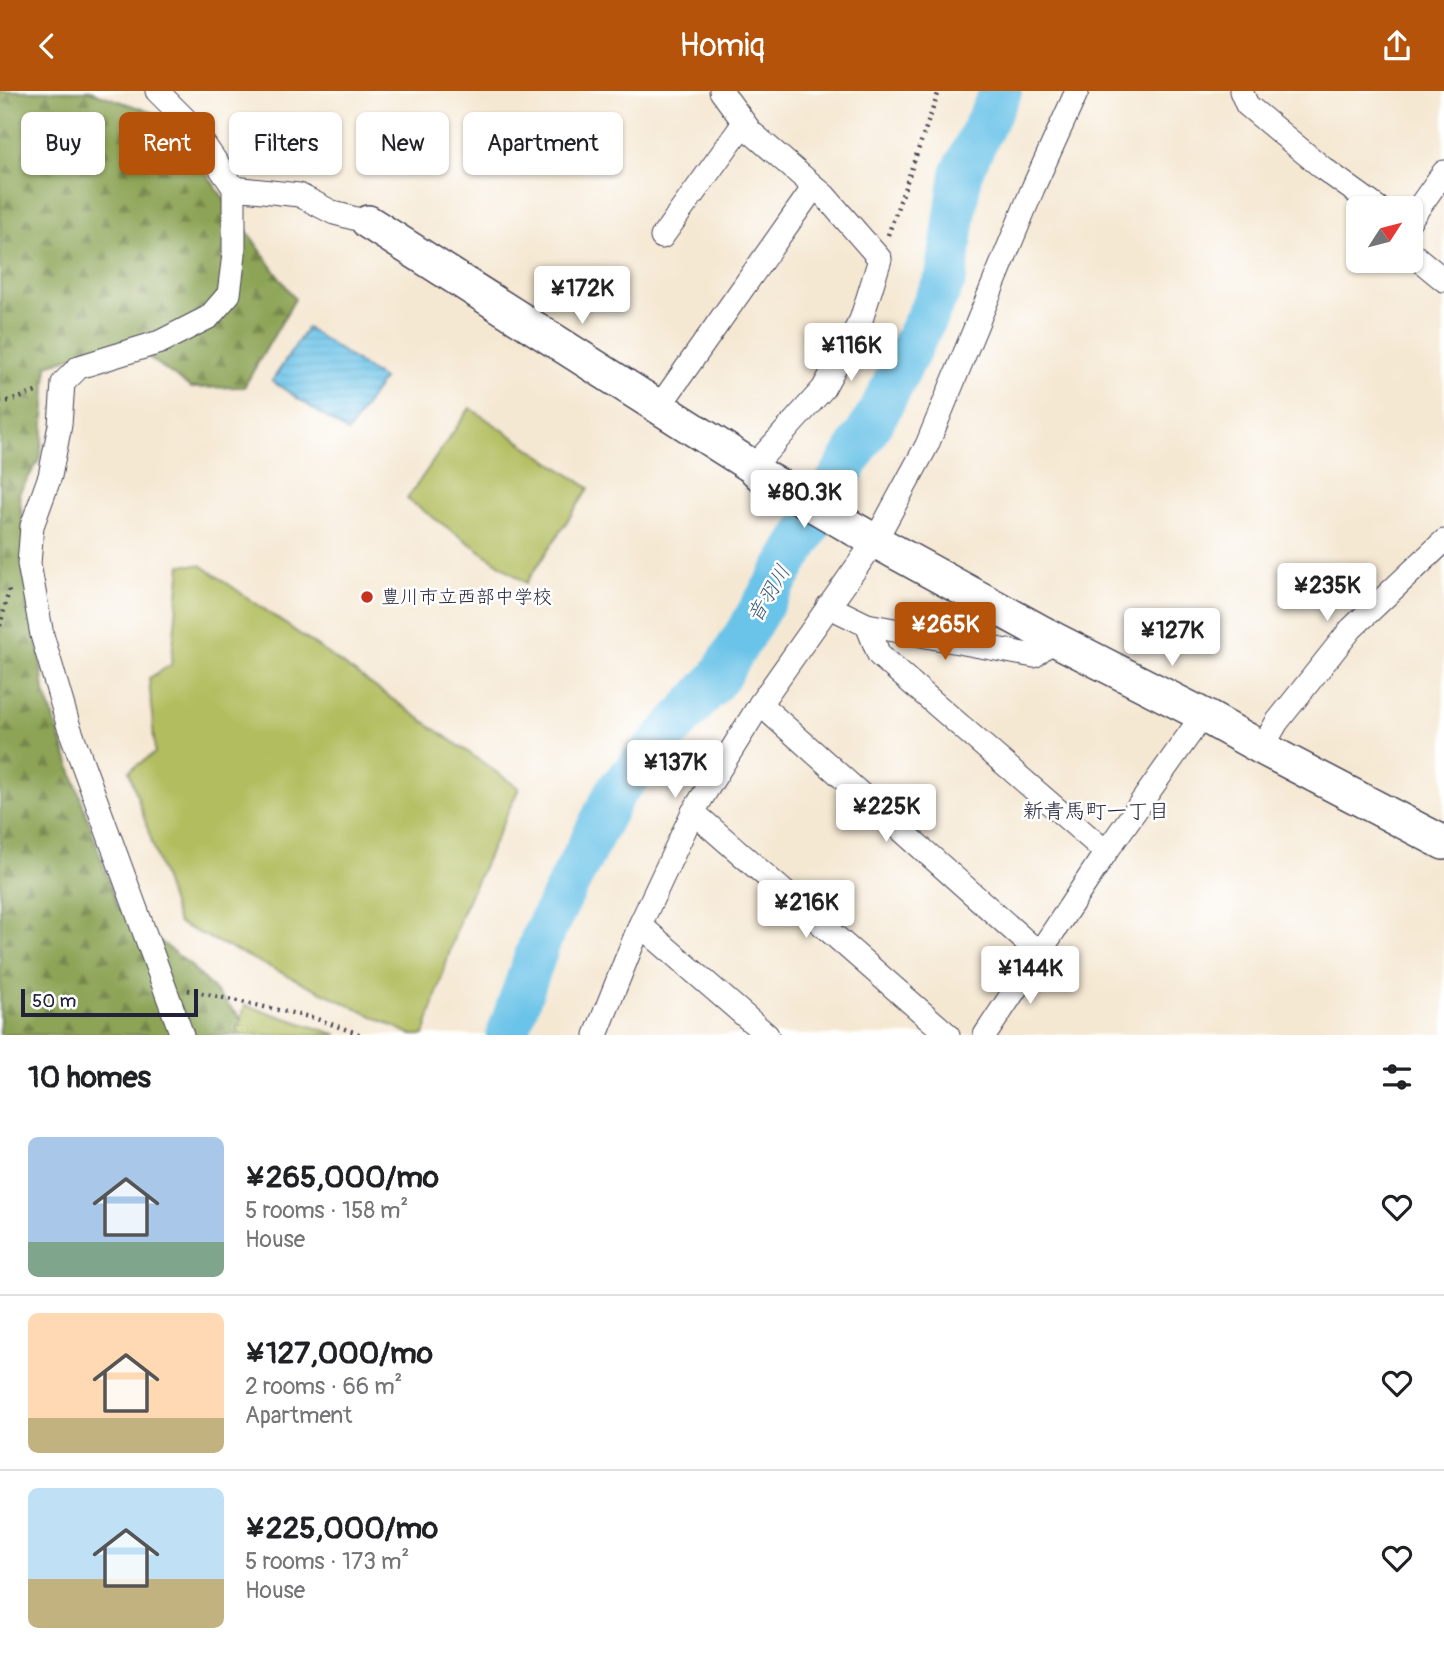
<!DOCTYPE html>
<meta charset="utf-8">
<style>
:root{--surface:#fff;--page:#f6f6f6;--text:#202124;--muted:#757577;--line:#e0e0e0;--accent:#b45309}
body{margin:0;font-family:Pangolin,"Klee One",sans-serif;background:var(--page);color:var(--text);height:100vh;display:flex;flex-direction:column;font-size:26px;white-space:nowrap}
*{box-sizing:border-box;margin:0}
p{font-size:23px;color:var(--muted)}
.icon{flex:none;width:38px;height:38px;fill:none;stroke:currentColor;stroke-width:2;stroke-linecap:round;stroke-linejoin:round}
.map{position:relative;height:944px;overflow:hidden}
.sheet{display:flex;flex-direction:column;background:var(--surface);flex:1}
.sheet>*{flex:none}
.hud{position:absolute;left:21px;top:21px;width:700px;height:63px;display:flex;gap:14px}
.needle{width:46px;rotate:54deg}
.tools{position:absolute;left:1346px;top:105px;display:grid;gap:14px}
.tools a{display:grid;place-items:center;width:77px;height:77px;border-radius:10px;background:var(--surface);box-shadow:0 2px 5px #0004;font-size:35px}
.scale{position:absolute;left:21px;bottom:18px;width:177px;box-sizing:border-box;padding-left:7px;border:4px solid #22223b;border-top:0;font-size:19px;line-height:24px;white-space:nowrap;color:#22223b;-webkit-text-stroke:5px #fff;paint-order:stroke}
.price{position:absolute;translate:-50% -60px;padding:0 16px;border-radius:7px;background:#fff;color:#222;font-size:23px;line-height:46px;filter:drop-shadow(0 2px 4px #0008)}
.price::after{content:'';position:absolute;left:50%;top:42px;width:21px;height:16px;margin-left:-10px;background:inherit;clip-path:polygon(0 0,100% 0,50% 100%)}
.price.selected{background:var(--accent);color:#fff}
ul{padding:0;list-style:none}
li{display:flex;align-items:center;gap:21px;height:175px;padding:0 28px}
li+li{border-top:2px solid var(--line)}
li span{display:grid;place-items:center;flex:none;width:196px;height:140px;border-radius:10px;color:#555}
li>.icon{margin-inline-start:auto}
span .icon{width:84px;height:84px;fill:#fffc;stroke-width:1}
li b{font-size:30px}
h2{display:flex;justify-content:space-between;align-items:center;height:84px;padding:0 28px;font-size:30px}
.tag{padding:0 24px;border-radius:10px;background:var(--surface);box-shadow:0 2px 5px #0004;font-size:24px;line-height:63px}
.tag.selected{background:var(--accent);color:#fff}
header{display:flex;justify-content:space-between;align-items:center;height:91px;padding:0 28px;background:var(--accent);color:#fff;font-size:32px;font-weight:600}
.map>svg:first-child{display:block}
.forest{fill:url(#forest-firs);stroke:#586348;stroke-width:2}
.garden{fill:#b2bd5f;stroke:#6a704d;stroke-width:2}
.water{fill:url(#water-rules);stroke:#467292;stroke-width:2}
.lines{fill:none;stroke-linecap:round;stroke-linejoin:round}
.river{stroke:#6ac3e8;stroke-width:42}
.street-casing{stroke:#424052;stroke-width:25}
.secondary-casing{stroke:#424052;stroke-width:36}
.path{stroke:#424052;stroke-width:4.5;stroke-dasharray:2 5;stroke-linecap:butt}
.street{stroke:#fff;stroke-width:23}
.secondary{stroke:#fff;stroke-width:33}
.poi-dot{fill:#c8321e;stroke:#fff;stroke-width:2.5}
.labels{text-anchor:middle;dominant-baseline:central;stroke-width:5;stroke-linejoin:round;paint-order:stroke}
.poi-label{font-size:19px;fill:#22223b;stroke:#fff;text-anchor:start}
.water-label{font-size:21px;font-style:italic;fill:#3b5a78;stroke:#fff}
.neighbourhood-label{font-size:21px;fill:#22223b;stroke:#fff}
</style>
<header><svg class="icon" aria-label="back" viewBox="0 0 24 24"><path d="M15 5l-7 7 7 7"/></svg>Homiq<svg class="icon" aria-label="share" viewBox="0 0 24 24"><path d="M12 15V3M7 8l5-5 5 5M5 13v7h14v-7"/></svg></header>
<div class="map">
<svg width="1444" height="944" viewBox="0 0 1444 944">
<defs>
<pattern id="forest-firs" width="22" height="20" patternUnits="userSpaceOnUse" patternTransform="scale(1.75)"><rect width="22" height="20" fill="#8da456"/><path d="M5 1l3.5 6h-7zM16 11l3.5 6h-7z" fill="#738548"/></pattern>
<pattern id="water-rules" width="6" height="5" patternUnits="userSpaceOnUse" patternTransform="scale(1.75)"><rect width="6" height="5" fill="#6ac3e8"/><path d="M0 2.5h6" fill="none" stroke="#5ca7c8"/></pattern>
</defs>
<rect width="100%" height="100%" fill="#fff"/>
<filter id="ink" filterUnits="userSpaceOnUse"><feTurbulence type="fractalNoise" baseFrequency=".0143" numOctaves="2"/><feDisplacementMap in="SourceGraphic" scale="14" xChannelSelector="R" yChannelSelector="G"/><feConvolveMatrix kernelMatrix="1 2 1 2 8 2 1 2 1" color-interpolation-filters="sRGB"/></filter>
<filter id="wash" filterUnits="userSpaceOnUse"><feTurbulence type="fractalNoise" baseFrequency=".00686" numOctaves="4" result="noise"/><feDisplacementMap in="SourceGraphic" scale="28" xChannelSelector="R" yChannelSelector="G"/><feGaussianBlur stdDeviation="1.57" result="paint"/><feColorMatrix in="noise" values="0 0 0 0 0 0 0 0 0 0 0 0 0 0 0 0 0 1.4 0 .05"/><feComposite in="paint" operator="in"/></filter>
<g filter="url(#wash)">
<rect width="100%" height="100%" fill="#f5e8d3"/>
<path class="forest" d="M0 0H90L166 26 295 208 244 296 191 297 125 249 47 274 44 334 40 368 19 402 44 599 118 817 189 873 257 944H0Z"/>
<g class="garden">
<path d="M470 317 589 397 526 492 407 408Z"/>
<path d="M181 474H201L519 697 461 824 424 944H412L178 832 129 680 155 662 149 587 171 574Z"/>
<path d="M245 914 338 944H237Z"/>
</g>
<path class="water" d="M307 237 383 288 348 341 272 290Z"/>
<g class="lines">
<path class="river" d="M507 944 543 843 616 700 719 586 881 317 946 187 961 83 1001 0"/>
</g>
</g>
<g filter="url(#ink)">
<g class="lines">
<g class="street-casing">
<g id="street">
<path d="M157 0 190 33 234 97V163L229 203 209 226 160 251 79 276 63 292 60 334 50 385 32 435 29 473 42 544 68 633 182 944"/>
<path d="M721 0 751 41 825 105 880 168 861 229 823 298 753 376"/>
<path d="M1241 0 1247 14 1324 78 1378 117"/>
<path d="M234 97 299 104 334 122 368 131"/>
<path d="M1410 129 1444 81"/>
<path d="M662 146 744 32"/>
<path d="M1410 161 1444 189"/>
<path d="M659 316 814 96"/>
<path d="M828 515 867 534 1034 565 1054 548"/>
<path d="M867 534 879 564 1106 761"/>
<path d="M760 613 1039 862"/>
<path d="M1262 657 1277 631 1351 538 1444 450"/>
<path d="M693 721 948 944"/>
<path d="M640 834 767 944"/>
<path d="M596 944 640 834 693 721 760 613 875 450 927 354 1033 97 1077 0"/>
<path d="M985 944 1106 761 1203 624"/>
</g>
</g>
<g class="secondary-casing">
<path id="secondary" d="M368 131 753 376 761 384 875 450 1054 548 1203 624 1262 657 1444 752"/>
</g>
<g class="path">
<path d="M888 144 939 0"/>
<path d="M0 310H10L39 300"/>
<path d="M0 535 10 495"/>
<path d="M188 899 314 927 362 944"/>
</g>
<use href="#street" class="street"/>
<use href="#secondary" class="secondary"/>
</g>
</g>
<circle class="poi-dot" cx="367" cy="506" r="7"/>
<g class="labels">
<g class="poi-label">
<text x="381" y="506">豊川市立西部中学校</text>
</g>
<g class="water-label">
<text transform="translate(769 503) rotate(-59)">音羽川</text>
</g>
<g class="neighbourhood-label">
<text x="1096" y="720">新青馬町一丁目</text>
</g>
</g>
</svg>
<div class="tools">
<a><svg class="needle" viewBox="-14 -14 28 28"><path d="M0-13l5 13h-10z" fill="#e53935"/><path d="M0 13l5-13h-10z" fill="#757577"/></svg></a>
</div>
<div class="scale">50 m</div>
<b class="price" style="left:582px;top:235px">¥172K</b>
<b class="price" style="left:851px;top:292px">¥116K</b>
<b class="price" style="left:804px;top:439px">¥80.3K</b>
<b class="price" style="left:1327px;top:532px">¥235K</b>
<b class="price selected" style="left:945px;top:571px">¥265K</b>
<b class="price" style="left:1172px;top:577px">¥127K</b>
<b class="price" style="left:675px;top:709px">¥137K</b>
<b class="price" style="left:886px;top:753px">¥225K</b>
<b class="price" style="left:806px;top:849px">¥216K</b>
<b class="price" style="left:1030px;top:915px">¥144K</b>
<div class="hud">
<a class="tag">Buy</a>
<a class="tag selected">Rent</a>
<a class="tag">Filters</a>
<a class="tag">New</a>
<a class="tag">Apartment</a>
</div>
</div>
<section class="sheet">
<h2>10 homes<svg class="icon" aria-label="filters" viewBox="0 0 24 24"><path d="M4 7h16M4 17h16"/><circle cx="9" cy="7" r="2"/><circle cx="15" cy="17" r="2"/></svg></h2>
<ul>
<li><span style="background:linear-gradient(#a9c7e8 75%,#7fa58c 0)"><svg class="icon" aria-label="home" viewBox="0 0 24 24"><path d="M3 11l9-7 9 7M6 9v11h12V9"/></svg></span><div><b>¥265,000/mo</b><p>5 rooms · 158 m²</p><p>House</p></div><svg class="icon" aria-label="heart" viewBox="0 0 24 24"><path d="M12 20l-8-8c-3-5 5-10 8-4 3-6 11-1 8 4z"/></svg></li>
<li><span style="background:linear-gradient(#ffd9b3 75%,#c2b280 0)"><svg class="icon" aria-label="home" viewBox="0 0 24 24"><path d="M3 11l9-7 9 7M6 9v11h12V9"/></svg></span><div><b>¥127,000/mo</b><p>2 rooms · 66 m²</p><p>Apartment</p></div><svg class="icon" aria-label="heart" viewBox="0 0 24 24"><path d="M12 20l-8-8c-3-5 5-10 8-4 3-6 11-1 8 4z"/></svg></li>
<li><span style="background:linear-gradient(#bfe0f5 65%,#c2b280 0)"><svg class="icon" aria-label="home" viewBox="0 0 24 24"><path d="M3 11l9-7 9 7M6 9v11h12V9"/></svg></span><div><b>¥225,000/mo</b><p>5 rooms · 173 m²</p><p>House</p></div><svg class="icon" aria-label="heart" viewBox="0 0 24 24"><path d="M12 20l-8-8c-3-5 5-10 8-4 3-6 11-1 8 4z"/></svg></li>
</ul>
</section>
